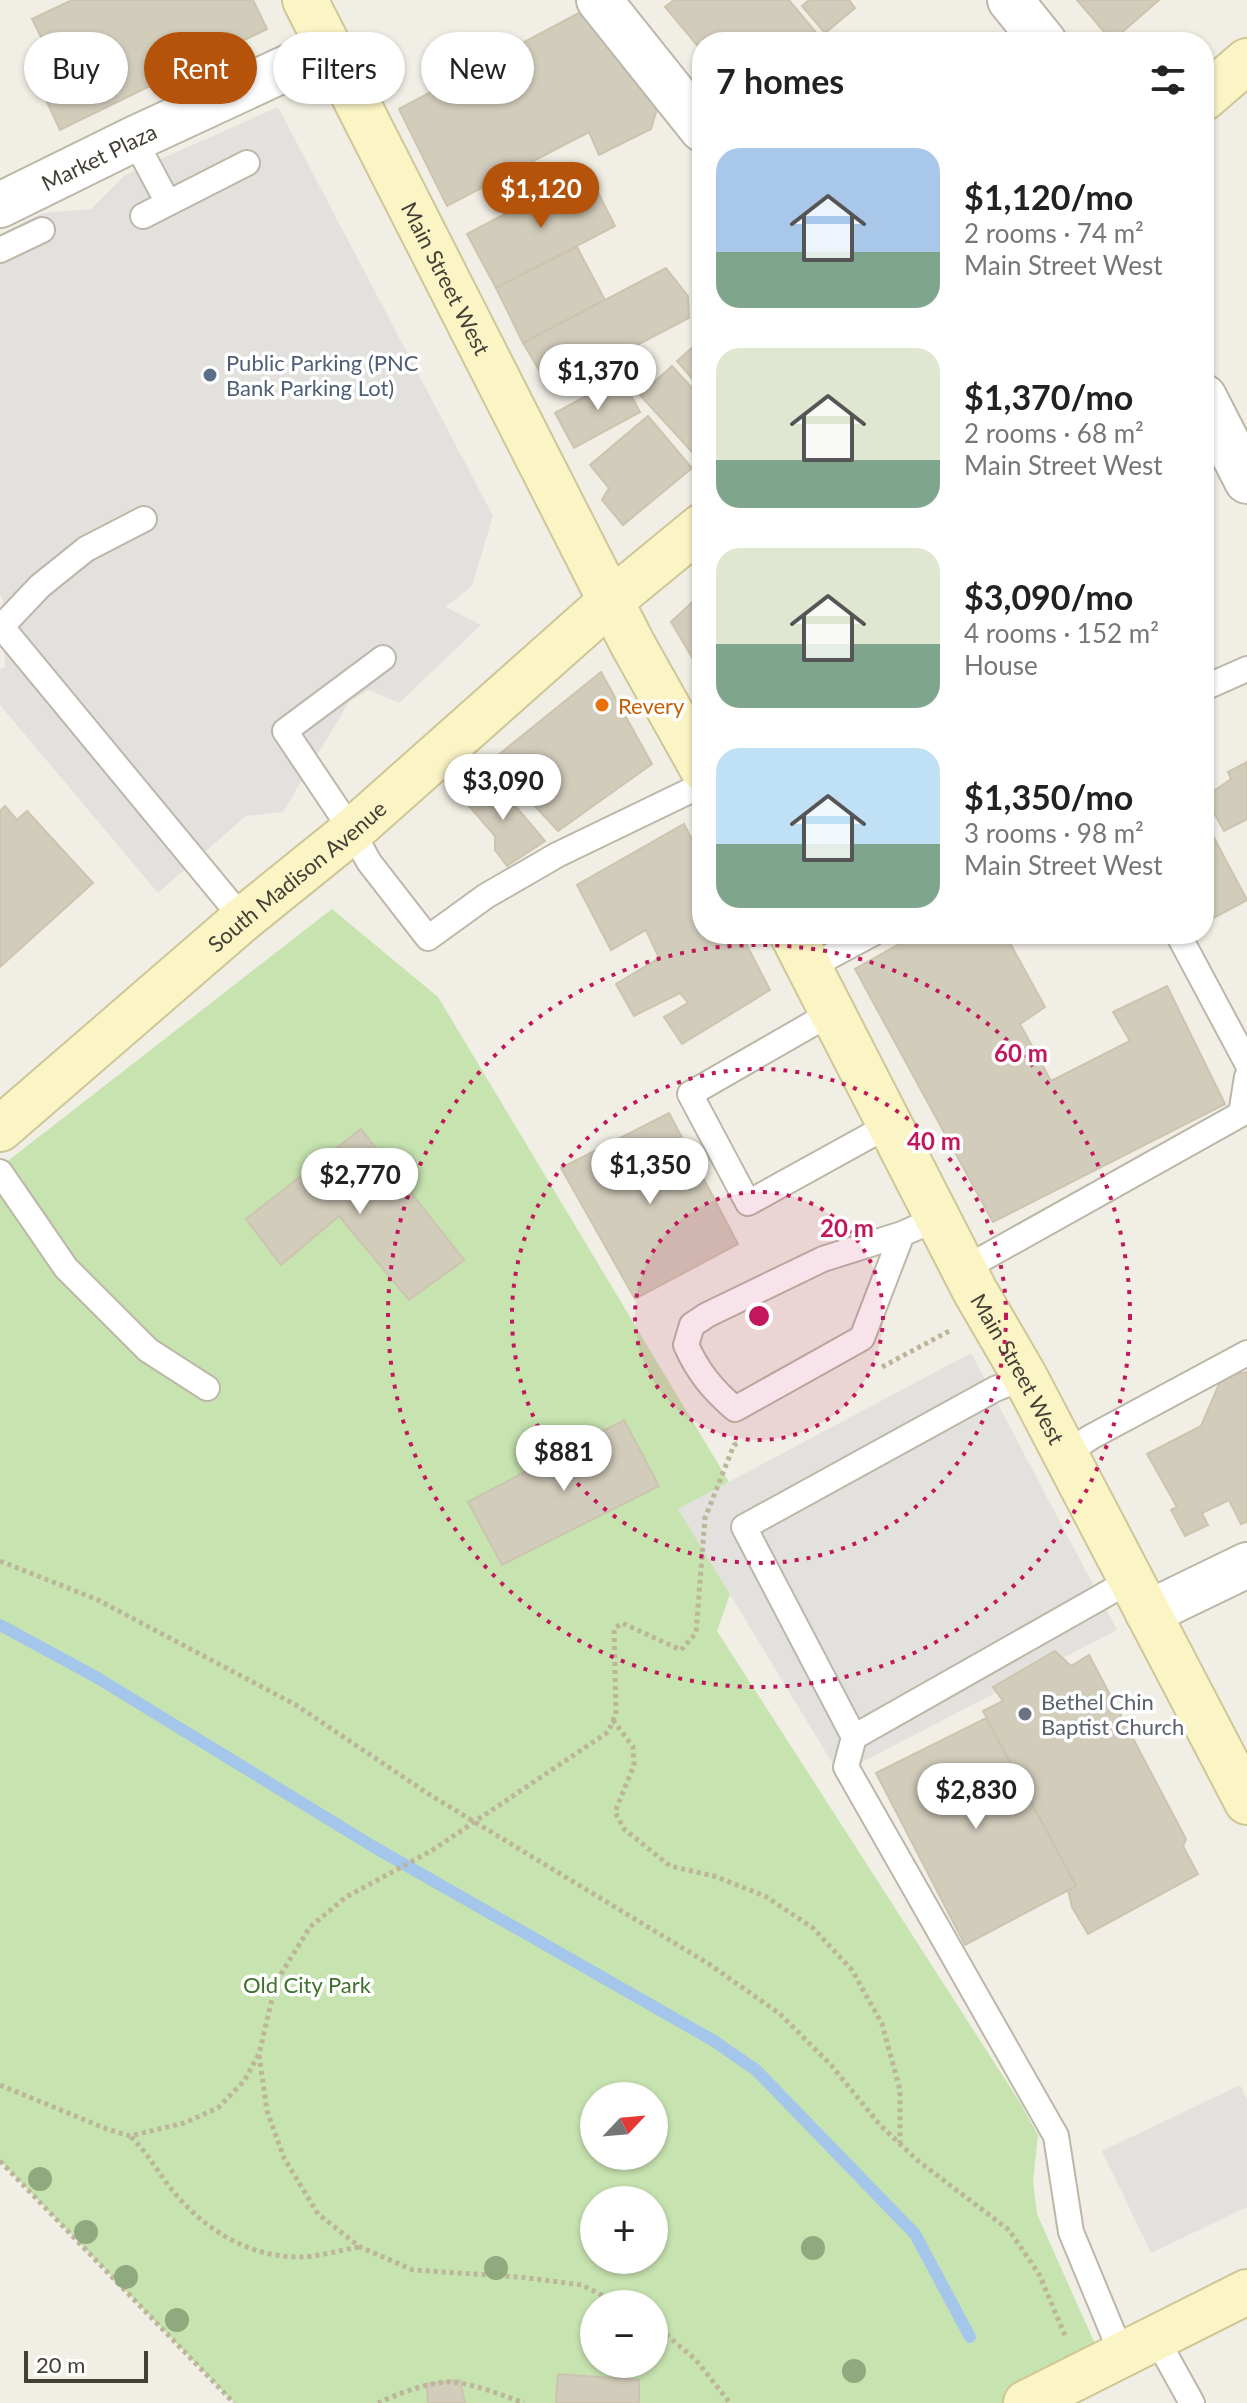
<!DOCTYPE html>
<meta charset="utf-8">
<style>
:root{--surface:#fff;--page:#f6f6f6;--text:#222;--muted:#767676;--accent:#b45309}
body{margin:0;font-family:Lato,sans-serif;background:var(--page);color:var(--text);height:100vh;display:flex;flex-direction:column;font-size:30px;white-space:nowrap}
*{box-sizing:border-box;margin:0}
p{font-size:26px;color:var(--muted)}
.icon{flex:none;width:44px;height:44px;fill:none;stroke:currentColor;stroke-width:2;stroke-linecap:round;stroke-linejoin:round}
.map{position:relative;flex:1;overflow:hidden}
.sheet{position:absolute;left:692px;top:32px;width:522px;height:912px;display:flex;flex-direction:column;background:var(--surface);border-radius:32px;box-shadow:0 2px 6px #0004}
.sheet>*{flex:none}
.banner{position:absolute;left:24px;top:32px;width:548px;height:72px;display:flex;gap:16px}
.needle{width:52px;rotate:64deg}
.fabs{position:absolute;left:580px;top:2082px;display:grid;gap:16px}
.fabs a{display:grid;place-items:center;width:88px;height:88px;border-radius:50%;background:var(--surface);box-shadow:0 2px 6px #0004;font-size:40px}
.scale{position:absolute;left:24px;bottom:20px;width:124px;box-sizing:border-box;padding-left:8px;border:4px solid #433f35;border-top:0;font-size:22px;line-height:28px;white-space:nowrap;color:#433f35;-webkit-text-stroke:6px #fff;paint-order:stroke}
.price{position:absolute;translate:-50% -68px;padding:0 18px;border-radius:28px;background:#fff;color:#222;font-size:26px;line-height:52px;filter:drop-shadow(0 2px 4px #0008)}
.price::after{content:'';position:absolute;left:50%;top:48px;width:24px;height:18px;margin-left:-12px;background:inherit;clip-path:polygon(0 0,100% 0,50% 100%)}
.price.on{background:var(--accent);color:#fff}
ul{padding:0;list-style:none}
li{display:flex;align-items:center;gap:24px;height:200px;padding:0 24px}
li span{display:grid;place-items:center;flex:none;width:224px;height:160px;border-radius:24px;color:#555}
li>.icon{margin-inline-start:auto}
span .icon{width:96px;height:96px;fill:#fffc;stroke-width:1}
li b{font-size:34px}
h2{display:flex;justify-content:space-between;align-items:center;height:96px;padding:0 24px;font-size:34px}
.chip{padding:0 28px;border-radius:36px;background:var(--surface);box-shadow:0 2px 6px #0004;font-size:28px;line-height:72px}
.chip.on{background:var(--accent);color:#fff}
.map>svg:first-child{display:block}
.green{fill:#c6e3b0;fill-rule:evenodd}
.parking{fill:#e2e1dd}
.lines{fill:none;stroke-linecap:round;stroke-linejoin:round}
.stream{stroke:#a4c6eb;stroke-width:12}
.building{fill:#d2ccbb;stroke:#ccc4af;stroke-width:2}
.service-casing{stroke:#bcb7a8;stroke-width:28}
.minor-casing{stroke:#bcb7a8;stroke-width:48}
.secondary-casing{stroke:#cfc697;stroke-width:48}
.path{stroke:#bdb59a;stroke-width:5;stroke-dasharray:4 4;stroke-linecap:butt}
.service{stroke:#fff;stroke-width:24}
.minor{stroke:#fff;stroke-width:44}
.secondary{stroke:#fbf4c5;stroke-width:44}
.tree{fill:#8faa7f}
.ring{fill:none;stroke:#c2185b;stroke-width:4;stroke-dasharray:4 8}
.service-dot{fill:#5c6f8a;stroke:#fff;stroke-width:3}
.food-dot{fill:#e8710a;stroke:#fff;stroke-width:3}
.worship-dot{fill:#6b7280;stroke:#fff;stroke-width:3}
.labels{text-anchor:middle;dominant-baseline:central;stroke-width:7;stroke-linejoin:round;paint-order:stroke}
.street-label{font-size:22px;fill:#433f35;stroke:#fff}
.service-label{font-size:22px;fill:#4e5e75;stroke:#fff;text-anchor:start}
.food-label{font-size:22px;fill:#c56008;stroke:#fff;text-anchor:start}
.worship-label{font-size:22px;fill:#5b616d;stroke:#fff;text-anchor:start}
.park-label{font-size:22px;fill:#3e712c;stroke:#fff}
.centre{fill:#c2185b;stroke:#fff;stroke-width:4}
.ring-label{font-size:24px;text-anchor:middle;font-weight:bold;fill:#c2185b;stroke:#fff;stroke-width:7;stroke-linejoin:round;paint-order:stroke}
</style>
<div class="map">
<svg width="1247" height="2403" viewBox="0 0 1247 2403">
<rect width="100%" height="100%" fill="#f1efe5"/>
<path class="green" d="M332 909 438 997 729 1482 679 1509 730 1594 717 1631 1019 2101 1038 2135 1033 2181 1037 2214 1104 2364 1023 2403H234L0 2161V1167ZM594 2096H654V2156H594ZM594 2200H654V2260H594ZM594 2304H654V2364H594Z"/>
<g class="parking">
<path d="M278 107 493 516 472 586 446 607 481 625 399 703 369 690 349 702 283 812 246 816 158 893 0 705V669L5 667 3 600 0 594V234L43 213 91 209 125 175Z"/>
<path d="M971 1353 1117 1630 839 1774 678 1509Z"/>
<path d="M1240 2085 1247 2099V2207L1151 2253 1102 2151Z"/>
</g>
<g class="lines">
<path class="stream" d="M0 1625 96 1677 374 1847 714 2041 756 2070 915 2234 970 2337"/>
</g>
<g class="building">
<path d="M72 0H253L267 29 60 130 37 81 58 71 32 19Z"/>
<path d="M674 0H789L824 42H702V51L665 7Z"/>
<path d="M809 0H849L855 8 825 33 802 6Z"/>
<path d="M1077 0H1159L1112 41Z"/>
<path d="M588 8 658 106 651 129 599 155 589 132 447 206 399 109Z"/>
<path d="M587 171 615 226 496 288 467 234Z"/>
<path d="M577 247 605 300 523 343 496 288Z"/>
<path d="M666 268 688 296 689 318 551 390 523 343Z"/>
<path d="M702 339V390L677 361Z"/>
<path d="M672 366 702 399V463L640 395Z"/>
<path d="M621 377 640 412 574 448 555 413Z"/>
<path d="M648 416 692 468 623 525 602 500 609 488 590 465Z"/>
<path d="M702 593V674L671 622Z"/>
<path d="M601 672 652 764 558 831 492 760Z"/>
<path d="M1247 762V819L1224 831 1205 797 1231 779 1228 772Z"/>
<path d="M491 777 545 841 507 866 495 850V836L462 798Z"/>
<path d="M5 806 17 820 27 811 93 883 0 967V811Z"/>
<path d="M1205 821 1247 900 1208 921 1204 914Z"/>
<path d="M684 824 702 859V934H741L770 990 682 1044 664 1017 688 1003 680 993 634 1016 616 984 659 958 646 930 611 950 577 885Z"/>
<path d="M917 934H1005L1045 1007 1020 1024 1051 1081 1130 1041 1113 1012 1167 986 1225 1104 993 1222 855 969Z"/>
<path d="M669 1113 738 1244 635 1299 561 1168Z"/>
<path d="M361 1129 464 1260 409 1300 339 1216 281 1265 246 1219Z"/>
<path d="M1247 1372V1522L1241 1524 1229 1500 1202 1513 1208 1525 1185 1536 1171 1510 1177 1507 1147 1454 1201 1426 1220 1382 1232 1375Z"/>
<path d="M624 1420 659 1486 502 1565 468 1502Z"/>
<path d="M1055 1651 1071 1666 1089 1655 1186 1839 1183 1846 1198 1874 1088 1934 1072 1907 1068 1890 1076 1886 983 1711 1003 1701 993 1687Z"/>
<path d="M986 1718 1076 1886 965 1945 876 1773Z"/>
<path d="M558 2374 639 2380V2403H556Z"/>
<path d="M460 2380 465 2403H428L427 2384Z"/>
</g>
<g class="lines">
<g class="service-casing">
<g id="service">
<path d="M134 139 168 203"/>
<path d="M143 216 247 163"/>
<path d="M0 250 42 230"/>
<path d="M0 625 243 919"/>
<path d="M3 625 40 586 86 549 144 519"/>
<path d="M383 658 285 731 352 831 369 862 428 938 486 896 557 855 702 785"/>
<path d="M1204 688 1247 669"/>
<path d="M1178 934 1247 1063"/>
<path d="M810 967 872 934"/>
<path d="M831 1013 690 1094 748 1203 891 1124"/>
<path d="M0 1172 66 1268 148 1350 207 1388"/>
<path d="M902 1234 862 1338 735 1409C712 1389 698 1372 686 1345L692 1325 707 1315 823 1259 902 1234 938 1218"/>
<path d="M964 1269 1241 1114 1247 1077"/>
<path d="M1025 1377 995 1389 744 1527 854 1737 846 1767 1056 2136 1071 2232 1122 2355"/>
<path d="M1064 1455 1091 1437 1247 1353"/>
<path d="M854 1737 1131 1580"/>
<path d="M1156 2338 1192 2403"/>
</g>
</g>
<g class="minor-casing">
<g id="minor">
<path d="M599 0 702 129"/>
<path d="M1010 0 1044 42"/>
<path id="s1" d="M0 205 134 139 328 49"/>
<path d="M1204 397 1247 481"/>
<path d="M1148 1613 1247 1565"/>
</g>
</g>
<g class="secondary-casing">
<g id="secondary">
<path id="s2" d="M305 0 632 643 702 768"/>
<path d="M1204 98 1247 61"/>
<path id="s3" d="M792 934 975 1291 1025 1377 1247 1802"/>
<path id="s4" d="M0 1129 243 919 352 831 612 600 702 526"/>
<path d="M1026 2403 1247 2292"/>
</g>
</g>
<g class="path">
<path d="M882 1367 951 1330"/>
<path d="M0 1561 98 1600 296 1705 427 1793 709 1964 780 2014 831 2065 880 2125 917 2160 1009 2230 1039 2274 1066 2338"/>
<path d="M613 1720 633 1747 634 1765 615 1812 624 1829 670 1866 714 1876 765 1896 813 1928 852 1970 882 2024 900 2090V2143"/>
<path d="M259 2055 267 2111 284 2158 318 2214 360 2247 413 2270 519 2277 582 2285 619 2304"/>
<path d="M0 2085 107 2129 130 2136 184 2123 218 2108 244 2081 259 2054 276 1982 310 1927 346 1897 431 1851 608 1732 616 1714 614 1629 622 1623 681 1650 696 1633 705 1518 734 1445 739 1443"/>
<path d="M131 2137C148 2153 158 2173 173 2191 204 2229 248 2257 299 2257 318 2257 340 2250 360 2247"/>
<path d="M0 2161 234 2403"/>
<path d="M654 2324 696 2360 730 2403"/>
<path d="M378 2403C397 2394 424 2384 445 2382 464 2380 505 2396 524 2403"/>
</g>
<use href="#service" class="service"/>
<use href="#minor" class="minor"/>
<use href="#secondary" class="secondary"/>
</g>
<g class="tree">
<circle cx="40" cy="2179" r="12"/>
<circle cx="86" cy="2232" r="12"/>
<circle cx="813" cy="2248" r="12"/>
<circle cx="496" cy="2268" r="12"/>
<circle cx="126" cy="2277" r="12"/>
<circle cx="177" cy="2320" r="12"/>
<circle cx="854" cy="2371" r="12"/>
</g>
<circle cx="759" cy="1316" r="124" fill="#c2185b" fill-opacity=".12"/>
<g class="ring">
<circle cx="759" cy="1316" r="124"/>
<circle cx="759" cy="1316" r="247"/>
<circle cx="759" cy="1316" r="371"/>
</g>
<circle class="service-dot" cx="210" cy="375" r="8"/>
<circle class="food-dot" cx="602" cy="705" r="8"/>
<circle class="worship-dot" cx="1025" cy="1714" r="8"/>
<g class="labels">
<g class="street-label">
<text stroke="none"><textPath href="#s1" startOffset="110">Market Plaza</textPath></text>
<text stroke="none"><textPath href="#s2" startOffset="312">Main Street West</textPath></text>
<text stroke="none"><textPath href="#s4" startOffset="390">South Madison Avenue</textPath></text>
<text stroke="none"><textPath href="#s3" startOffset="490">Main Street West</textPath></text>
</g>
<g class="service-label">
<text x="226" y="362">Public Parking (PNC<tspan x="226" dy="25">Bank Parking Lot)</tspan></text>
</g>
<g class="food-label">
<text x="618" y="705">Revery</text>
</g>
<g class="worship-label">
<text x="1041" y="1701">Bethel Chin<tspan x="1041" dy="25">Baptist Church</tspan></text>
</g>
<g class="park-label">
<text x="307" y="1984">Old City Park</text>
</g>
</g>
<circle cx="759" cy="1316" r="12" class="centre"/>
<g class="ring-label">
<text x="1021" y="1062">60 m</text>
<text x="934" y="1150">40 m</text>
<text x="847" y="1237">20 m</text>
</g>
</svg>
<div class="fabs">
<a><svg class="needle" viewBox="-14 -14 28 28"><path d="M0-13l5 13h-10z" fill="#e53935"/><path d="M0 13l5-13h-10z" fill="#767676"/></svg></a>
<a>+</a>
<a>−</a>
</div>
<div class="scale">20 m</div>
<b class="price on" style="left:541px;top:230px">$1,120</b>
<b class="price" style="left:598px;top:412px">$1,370</b>
<b class="price" style="left:503px;top:822px">$3,090</b>
<b class="price" style="left:650px;top:1206px">$1,350</b>
<b class="price" style="left:360px;top:1216px">$2,770</b>
<b class="price" style="left:564px;top:1493px">$881</b>
<b class="price" style="left:976px;top:1831px">$2,830</b>
<div class="banner">
<a class="chip">Buy</a>
<a class="chip on">Rent</a>
<a class="chip">Filters</a>
<a class="chip">New</a>
</div>
<section class="sheet">
<h2>7 homes<svg class="icon" aria-label="filters" viewBox="0 0 24 24"><path d="M4 7h16M4 17h16"/><circle cx="9" cy="7" r="2"/><circle cx="15" cy="17" r="2"/></svg></h2>
<ul>
<li><span style="background:linear-gradient(#a9c7e8 65%,#7fa58c 0)"><svg class="icon" aria-label="home" viewBox="0 0 24 24"><path d="M3 11l9-7 9 7M6 9v11h12V9"/></svg></span><div><b>$1,120/mo</b><p>2 rooms · 74 m²</p><p>Main Street West</p></div></li>
<li><span style="background:linear-gradient(#dfe7d0 70%,#7fa58c 0)"><svg class="icon" aria-label="home" viewBox="0 0 24 24"><path d="M3 11l9-7 9 7M6 9v11h12V9"/></svg></span><div><b>$1,370/mo</b><p>2 rooms · 68 m²</p><p>Main Street West</p></div></li>
<li><span style="background:linear-gradient(#dfe7d0 60%,#7fa58c 0)"><svg class="icon" aria-label="home" viewBox="0 0 24 24"><path d="M3 11l9-7 9 7M6 9v11h12V9"/></svg></span><div><b>$3,090/mo</b><p>4 rooms · 152 m²</p><p>House</p></div></li>
<li><span style="background:linear-gradient(#bfe0f5 60%,#7fa58c 0)"><svg class="icon" aria-label="home" viewBox="0 0 24 24"><path d="M3 11l9-7 9 7M6 9v11h12V9"/></svg></span><div><b>$1,350/mo</b><p>3 rooms · 98 m²</p><p>Main Street West</p></div></li>
</ul>
</section>
</div>
